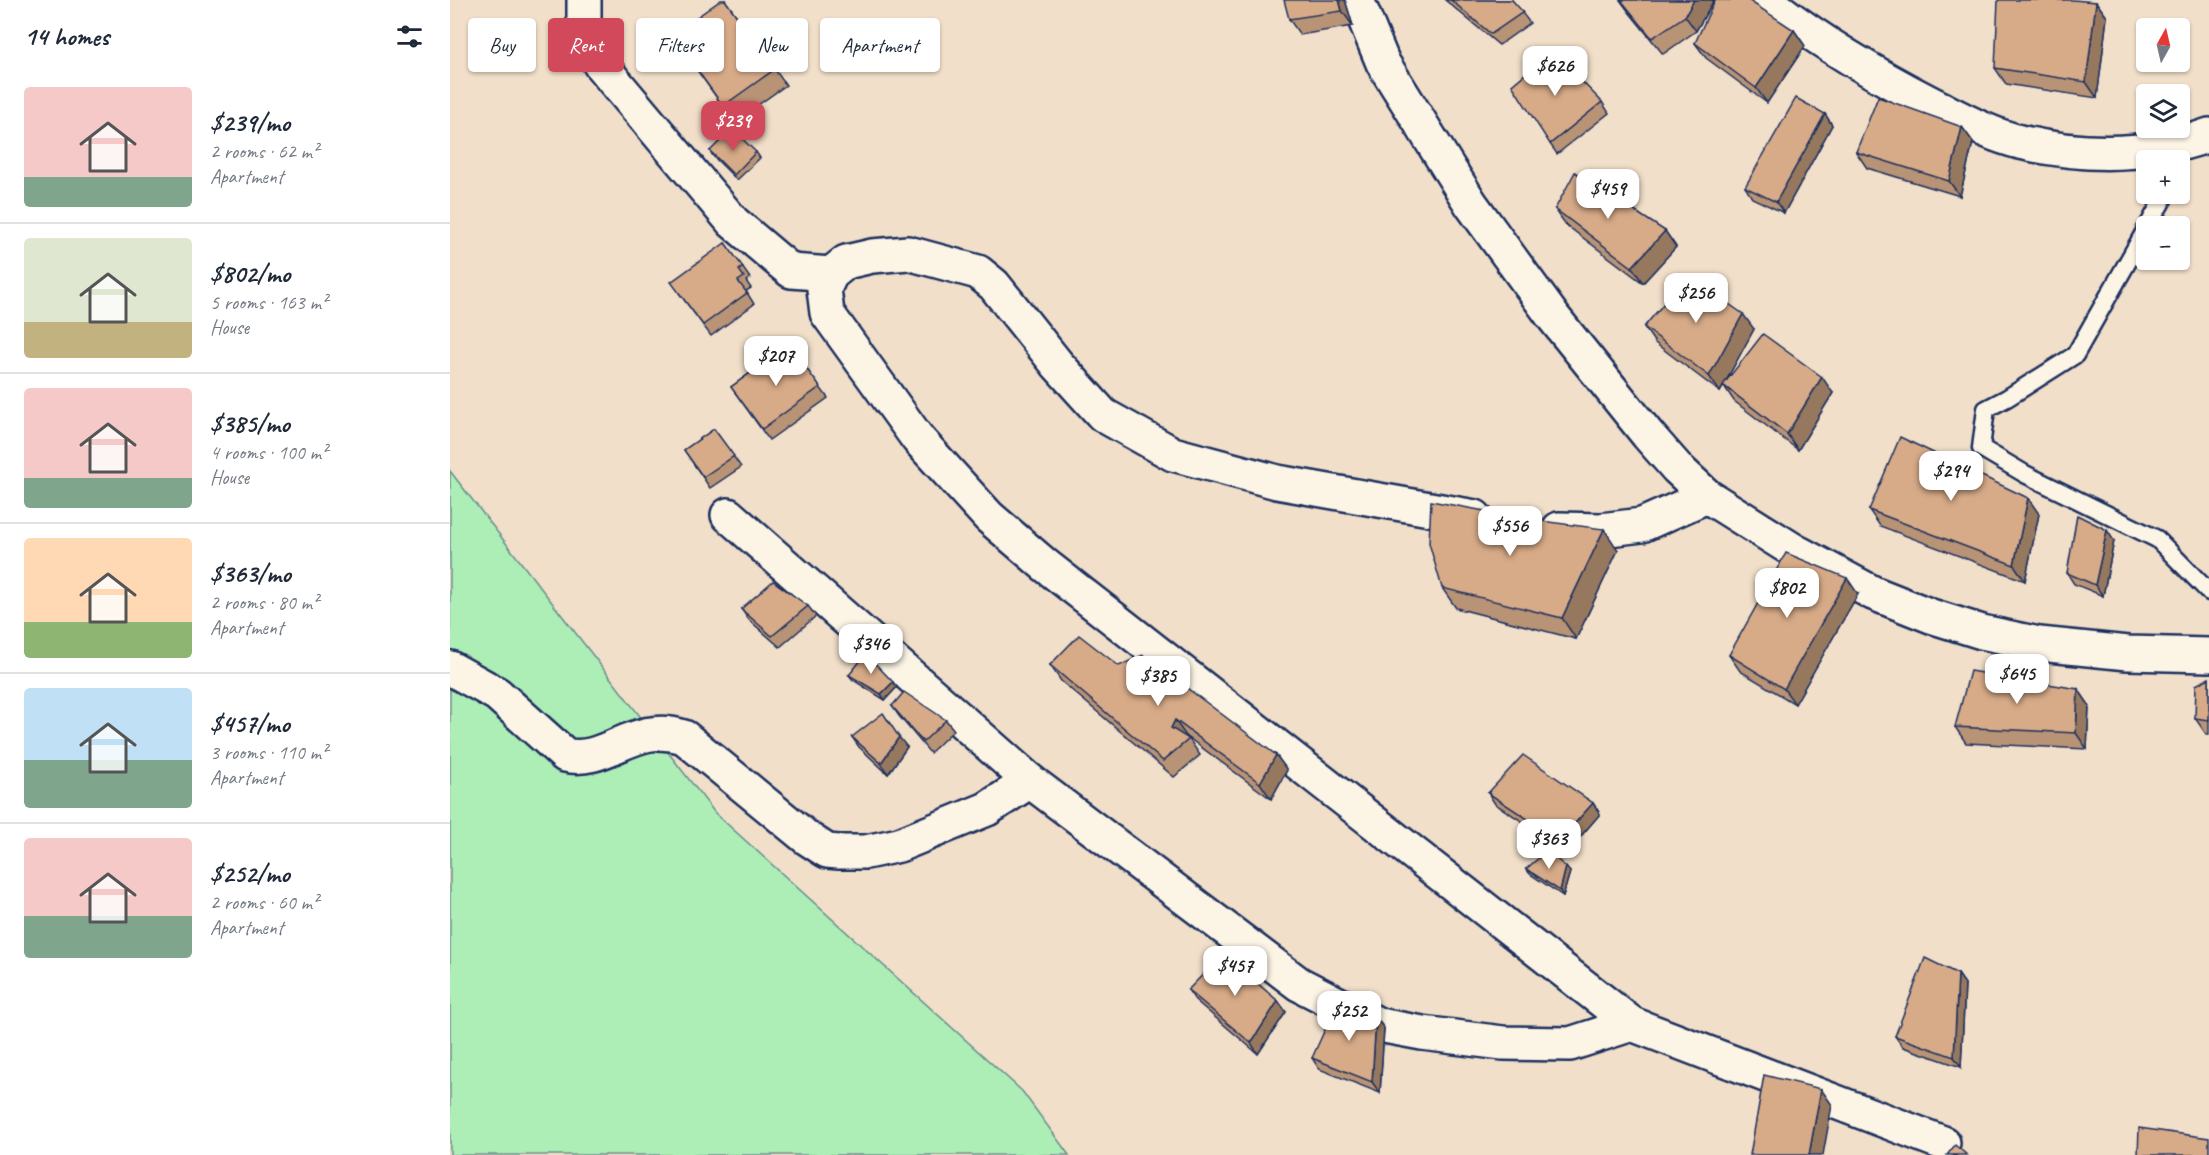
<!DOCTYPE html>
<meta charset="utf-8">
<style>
:root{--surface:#fff;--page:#f2f2f3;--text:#1f2937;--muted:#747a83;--line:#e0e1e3;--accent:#d1495b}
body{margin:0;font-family:Caveat,sans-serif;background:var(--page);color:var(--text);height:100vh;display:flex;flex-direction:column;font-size:22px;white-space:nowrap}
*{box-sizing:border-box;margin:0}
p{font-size:20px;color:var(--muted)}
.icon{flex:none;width:33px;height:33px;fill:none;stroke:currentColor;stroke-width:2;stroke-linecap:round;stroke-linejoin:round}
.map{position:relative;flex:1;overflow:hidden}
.drawer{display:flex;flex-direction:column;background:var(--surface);width:450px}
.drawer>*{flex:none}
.banner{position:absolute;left:18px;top:18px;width:570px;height:54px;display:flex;gap:12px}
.needle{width:39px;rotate:8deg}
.fabs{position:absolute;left:1686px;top:18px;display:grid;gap:12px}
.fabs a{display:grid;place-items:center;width:54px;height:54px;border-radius:6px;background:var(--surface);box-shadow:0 2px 4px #0004;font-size:30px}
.price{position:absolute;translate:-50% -51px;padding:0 14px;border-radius:12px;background:#fff;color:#222;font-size:20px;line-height:39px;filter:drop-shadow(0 2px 3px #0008)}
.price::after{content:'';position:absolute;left:50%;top:36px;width:18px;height:14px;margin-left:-9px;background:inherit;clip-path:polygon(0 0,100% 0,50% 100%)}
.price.active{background:var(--accent);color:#fff}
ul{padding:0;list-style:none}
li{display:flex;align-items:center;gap:18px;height:150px;padding:0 24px}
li+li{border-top:2px solid var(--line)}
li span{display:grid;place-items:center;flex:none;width:168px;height:120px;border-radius:6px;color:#555}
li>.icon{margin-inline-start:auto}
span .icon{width:72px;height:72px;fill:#fffc;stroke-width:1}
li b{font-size:26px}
h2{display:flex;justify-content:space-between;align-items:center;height:72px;padding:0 24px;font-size:26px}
.pill{padding:0 21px;border-radius:6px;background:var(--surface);box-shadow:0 2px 4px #0004;font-size:21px;line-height:54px}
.pill.active{background:var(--accent);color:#fff}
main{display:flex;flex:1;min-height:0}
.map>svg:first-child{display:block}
.green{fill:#adeeb7;stroke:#648e8a;stroke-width:1.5}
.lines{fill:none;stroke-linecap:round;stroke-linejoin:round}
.service-casing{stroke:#1b2f5e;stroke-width:21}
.minor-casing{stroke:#1b2f5e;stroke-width:38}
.secondary-casing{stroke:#1b2f5e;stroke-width:38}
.service{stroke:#fcf5e5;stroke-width:16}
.minor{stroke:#fcf5e5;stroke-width:33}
.secondary{stroke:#fcf5e5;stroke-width:33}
.wall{fill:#b99375;stroke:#1b2f5e;stroke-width:1.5}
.shaded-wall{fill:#96785f;stroke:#1b2f5e;stroke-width:1.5}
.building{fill:#d7ab88;stroke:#1b2f5e;stroke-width:1.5}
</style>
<main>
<section class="drawer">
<h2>14 homes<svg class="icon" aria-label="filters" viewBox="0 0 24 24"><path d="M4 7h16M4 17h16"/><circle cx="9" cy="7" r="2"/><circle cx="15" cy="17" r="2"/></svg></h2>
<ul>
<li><span style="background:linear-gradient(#f6c9c9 75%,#7fa58c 0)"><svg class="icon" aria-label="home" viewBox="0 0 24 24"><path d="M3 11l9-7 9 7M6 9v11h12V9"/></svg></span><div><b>$239/mo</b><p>2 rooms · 62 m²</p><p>Apartment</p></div></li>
<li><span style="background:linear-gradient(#dfe7d0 70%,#c2b280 0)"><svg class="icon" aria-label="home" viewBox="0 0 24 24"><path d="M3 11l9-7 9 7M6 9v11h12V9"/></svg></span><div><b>$802/mo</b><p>5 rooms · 163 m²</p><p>House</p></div></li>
<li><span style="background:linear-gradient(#f6c9c9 75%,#7fa58c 0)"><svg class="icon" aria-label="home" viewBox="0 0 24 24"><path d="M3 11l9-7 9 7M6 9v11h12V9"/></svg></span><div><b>$385/mo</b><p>4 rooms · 100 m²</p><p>House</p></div></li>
<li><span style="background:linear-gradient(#ffd9b3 70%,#8fb573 0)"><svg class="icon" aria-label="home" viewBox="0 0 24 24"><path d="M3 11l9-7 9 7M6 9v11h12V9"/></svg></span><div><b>$363/mo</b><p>2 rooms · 80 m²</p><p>Apartment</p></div></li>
<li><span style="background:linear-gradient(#bfe0f5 60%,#7fa58c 0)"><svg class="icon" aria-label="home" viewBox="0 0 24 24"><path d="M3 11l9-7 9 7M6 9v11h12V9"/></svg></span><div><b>$457/mo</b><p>3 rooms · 110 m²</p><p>Apartment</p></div></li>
<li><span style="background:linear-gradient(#f6c9c9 65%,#7fa58c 0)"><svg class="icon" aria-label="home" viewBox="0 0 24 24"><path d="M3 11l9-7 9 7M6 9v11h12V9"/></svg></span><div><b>$252/mo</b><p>2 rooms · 60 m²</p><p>Apartment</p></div></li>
</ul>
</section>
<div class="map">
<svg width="1759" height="1155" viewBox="0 0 1759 1155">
<rect width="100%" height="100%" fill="#f1dfc9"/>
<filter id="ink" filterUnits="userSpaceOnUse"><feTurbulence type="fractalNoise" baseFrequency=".0167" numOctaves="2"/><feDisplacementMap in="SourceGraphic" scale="12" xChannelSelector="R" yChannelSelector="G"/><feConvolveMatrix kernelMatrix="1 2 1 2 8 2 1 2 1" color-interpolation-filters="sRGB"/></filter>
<g filter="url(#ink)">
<path class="green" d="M0 471 265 813 572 1091 619 1155H0Z"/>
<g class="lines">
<g class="service-casing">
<path id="service" d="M1716 194 1625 355 1557 398 1536 409 1531 448 1575 474 1707 539 1759 592"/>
</g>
<g class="minor-casing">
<g id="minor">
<path d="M134 0V26L150 64 283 222 341 271 381 274"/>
<path d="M1316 0C1368 41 1424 74 1482 104 1510 118 1540 135 1570 142 1634 157 1698 157 1759 135"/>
<path d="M278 515 580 781 849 984 929 1025 972 1033 1053 1043 1120 1044 1182 1024 595 565 539 517 468 439 377 313 374 289 381 274 396 262 422 256 458 253 528 272 544 285 607 364 653 415 723 454 827 482 1025 517"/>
<path d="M1109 529 1151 530 1192 525 1257 496"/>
<path d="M0 668 47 694 115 755C157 765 184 720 234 737L357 838 377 851 389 852H416L449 845 537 809 580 781"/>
<path d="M1182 1024 1493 1143"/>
</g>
</g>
<g class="secondary-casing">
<path id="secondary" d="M907 0 933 63 1021 204 1104 318 1198 435 1227 468 1257 496 1343 550 1423 593 1481 616 1532 632 1589 644 1678 653 1759 655"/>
</g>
<use href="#service" class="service"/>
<use href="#minor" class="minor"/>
<use href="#secondary" class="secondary"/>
</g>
<g class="wall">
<path d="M275 0 336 85 284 122 222 35Z"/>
<path d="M895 0 903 26 850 35 839 19Z"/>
<path d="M995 0H1062L1080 23 1049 45Z"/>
<path d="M1170 0H1264L1246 31 1213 54 1179 12Z"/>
<path d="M1646 2 1657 17 1647 98 1556 84 1545 68Z"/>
<path d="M1344 30 1355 46 1317 103 1256 58 1245 43Z"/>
<path d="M1152 102 1159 113 1107 154 1100 144Z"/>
<path d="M1375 114 1382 125 1334 213 1302 198 1295 187Z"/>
<path d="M1512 127 1523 142 1510 196 1417 168 1406 152Z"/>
<path d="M260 151 306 152 310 158 287 180 263 156Z"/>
<path d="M1105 209 1215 231 1226 247 1193 283 1116 225Z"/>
<path d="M275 243 300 278 296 281 301 288 296 291 304 304 261 336 229 293Z"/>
<path d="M1194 327 1304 329 1275 382 1383 393 1348 450 1284 401 1274 386 1270 392 1205 343Z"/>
<path d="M339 345 378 398 319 440 281 387Z"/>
<path d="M264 429 291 467 260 488 234 450Z"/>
<path d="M1419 510 1589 514 1575 581 1430 526Z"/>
<path d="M1083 520 1168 550 1126 639 1006 608 992 588Z"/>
<path d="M1664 541 1653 596 1624 584 1617 573Z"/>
<path d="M1408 594 1345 704 1290 671 1279 655Z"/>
<path d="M358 606 366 616 330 647 299 620 291 609Z"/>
<path d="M600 665 669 666 826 755 837 770 821 799 736 736 735 737 739 739 750 755 724 777 611 681Z"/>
<path d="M399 675 447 687 435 700 403 680Z"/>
<path d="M1759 678V734H1756L1745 718Z"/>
<path d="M1628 689 1639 705 1637 749 1516 743 1505 727Z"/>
<path d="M442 706 496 720 504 730 480 753 449 716Z"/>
<path d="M402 737 457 747 438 774 409 747Z"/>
<path d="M1038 793 1143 803 1150 814 1118 851 1045 804Z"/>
<path d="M1076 869 1120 872 1113 896 1080 874Z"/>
<path d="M1508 974 1515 984 1511 1067 1453 1047 1445 1036Z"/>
<path d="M738 990 828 1001 836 1012 808 1054 745 1000Z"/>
<path d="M926 1018 934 1028 930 1093 869 1069 862 1058Z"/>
</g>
<g class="shaded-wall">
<path d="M889 0H895L903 26 892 11Z"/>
<path d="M1244 0H1264L1246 31 1235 16Z"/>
<path d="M1646 2 1657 17 1647 98 1636 82Z"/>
<path d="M1344 30 1355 46 1317 103 1306 88Z"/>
<path d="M1375 114 1382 125 1334 213 1326 202Z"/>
<path d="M1512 127 1523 142 1510 196 1499 181Z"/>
<path d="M1215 231 1226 247 1193 283 1182 267Z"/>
<path d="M1293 314 1304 329 1270 392 1259 376Z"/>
<path d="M1372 377 1383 393 1348 450 1337 434Z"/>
<path d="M1578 498 1589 514 1575 581 1564 565Z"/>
<path d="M1154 529 1168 550 1126 639 1112 618Z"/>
<path d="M1657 530 1664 541 1653 596 1645 585Z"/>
<path d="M1397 578 1408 594 1345 704 1334 689Z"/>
<path d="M443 682 447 687 435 700 431 694Z"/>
<path d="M1628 689 1639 705 1637 749 1626 733Z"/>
<path d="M725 720 736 736 732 744 721 728Z"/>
<path d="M449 737 457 747 438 774 431 763Z"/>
<path d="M826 755 837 770 821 799 810 783Z"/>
<path d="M1143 803 1150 814 1118 851 1110 840Z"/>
<path d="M1116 867 1120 872 1113 896 1110 891Z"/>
<path d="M1508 974 1515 984 1511 1067 1504 1057Z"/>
<path d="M828 1001 836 1012 808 1054 801 1043Z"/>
<path d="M926 1018 934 1028 930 1093 922 1082Z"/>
<path d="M1371 1089 1382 1105 1373 1155H1359Z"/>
</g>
<g class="building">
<path d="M271 0H275L325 69 273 106 222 35Z"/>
<path d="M834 0H889L892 11 839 19Z"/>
<path d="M1001 0H1062L1073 12 1041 34Z"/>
<path d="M1171 0H1244L1235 16 1202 38Z"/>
<path d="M1265 0H1298L1344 30 1306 88 1245 43Z"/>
<path d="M1548 0H1623L1646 2 1636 82 1545 68Z"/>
<path d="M1102 51 1152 102 1100 144 1062 85Z"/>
<path d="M1428 97 1512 127 1499 181 1406 152Z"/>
<path d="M1346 98 1375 114 1326 202 1295 187Z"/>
<path d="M282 129 306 152 284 175 260 151Z"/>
<path d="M1125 172 1215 231 1182 267 1105 209Z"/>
<path d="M275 243 293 267 289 270 294 277 288 281 297 293 253 325 221 282Z"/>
<path d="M1238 275 1293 314 1259 376 1194 327Z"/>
<path d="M1313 334 1372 377 1337 434 1273 385Z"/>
<path d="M339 345 370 387 312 429 281 387Z"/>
<path d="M264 429 284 456 253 477 234 450Z"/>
<path d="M1450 437 1578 498 1564 565 1419 510Z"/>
<path d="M981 501 1083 520 1154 529 1112 618 992 588 979 543Z"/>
<path d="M1627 515 1657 530 1645 585 1617 573Z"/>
<path d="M1336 553 1397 578 1334 689 1279 655Z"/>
<path d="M323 581 358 606 322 636 291 609Z"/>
<path d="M629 635 669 666 693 655 826 755 810 783 725 720 721 728 739 739 713 761 600 665Z"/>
<path d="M416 654 443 682 431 694 399 675Z"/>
<path d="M1520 671 1628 689 1626 733 1505 727Z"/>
<path d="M1759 678V720L1745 718 1746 685Z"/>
<path d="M454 692 496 720 473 742 442 706Z"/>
<path d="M433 713 449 737 431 763 402 737Z"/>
<path d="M1073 755 1143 803 1110 840 1038 793Z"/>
<path d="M1097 851 1116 867 1110 891 1076 869Z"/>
<path d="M773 954 828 1001 801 1043 738 990Z"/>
<path d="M1475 958 1508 974 1504 1057 1445 1036Z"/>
<path d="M887 1003 926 1018 922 1082 862 1058Z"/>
<path d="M1314 1075 1371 1089 1359 1155H1300Z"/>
<path d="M1689 1128 1759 1138V1155H1688Z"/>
<path d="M1505 1145 1517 1155H1497Z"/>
</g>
</g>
</svg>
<div class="fabs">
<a><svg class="needle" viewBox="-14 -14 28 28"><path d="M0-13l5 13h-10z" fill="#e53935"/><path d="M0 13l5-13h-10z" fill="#747a83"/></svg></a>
<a><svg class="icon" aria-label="layers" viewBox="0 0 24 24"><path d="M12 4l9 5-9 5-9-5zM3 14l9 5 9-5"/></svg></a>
<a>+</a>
<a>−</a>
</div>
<b class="price" style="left:1105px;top:97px">$626</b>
<b class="price active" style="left:283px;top:152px">$239</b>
<b class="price" style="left:1158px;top:220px">$459</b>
<b class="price" style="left:1246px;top:324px">$256</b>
<b class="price" style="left:326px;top:387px">$207</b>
<b class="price" style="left:1501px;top:502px">$294</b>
<b class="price" style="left:1060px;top:557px">$556</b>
<b class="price" style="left:1337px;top:619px">$802</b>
<b class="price" style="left:421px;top:675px">$346</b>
<b class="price" style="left:1567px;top:705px">$645</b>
<b class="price" style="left:708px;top:707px">$385</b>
<b class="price" style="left:1099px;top:870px">$363</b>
<b class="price" style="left:785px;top:997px">$457</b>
<b class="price" style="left:899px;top:1042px">$252</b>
<div class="banner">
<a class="pill">Buy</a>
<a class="pill active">Rent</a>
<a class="pill">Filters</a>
<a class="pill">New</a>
<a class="pill">Apartment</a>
</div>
</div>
</main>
